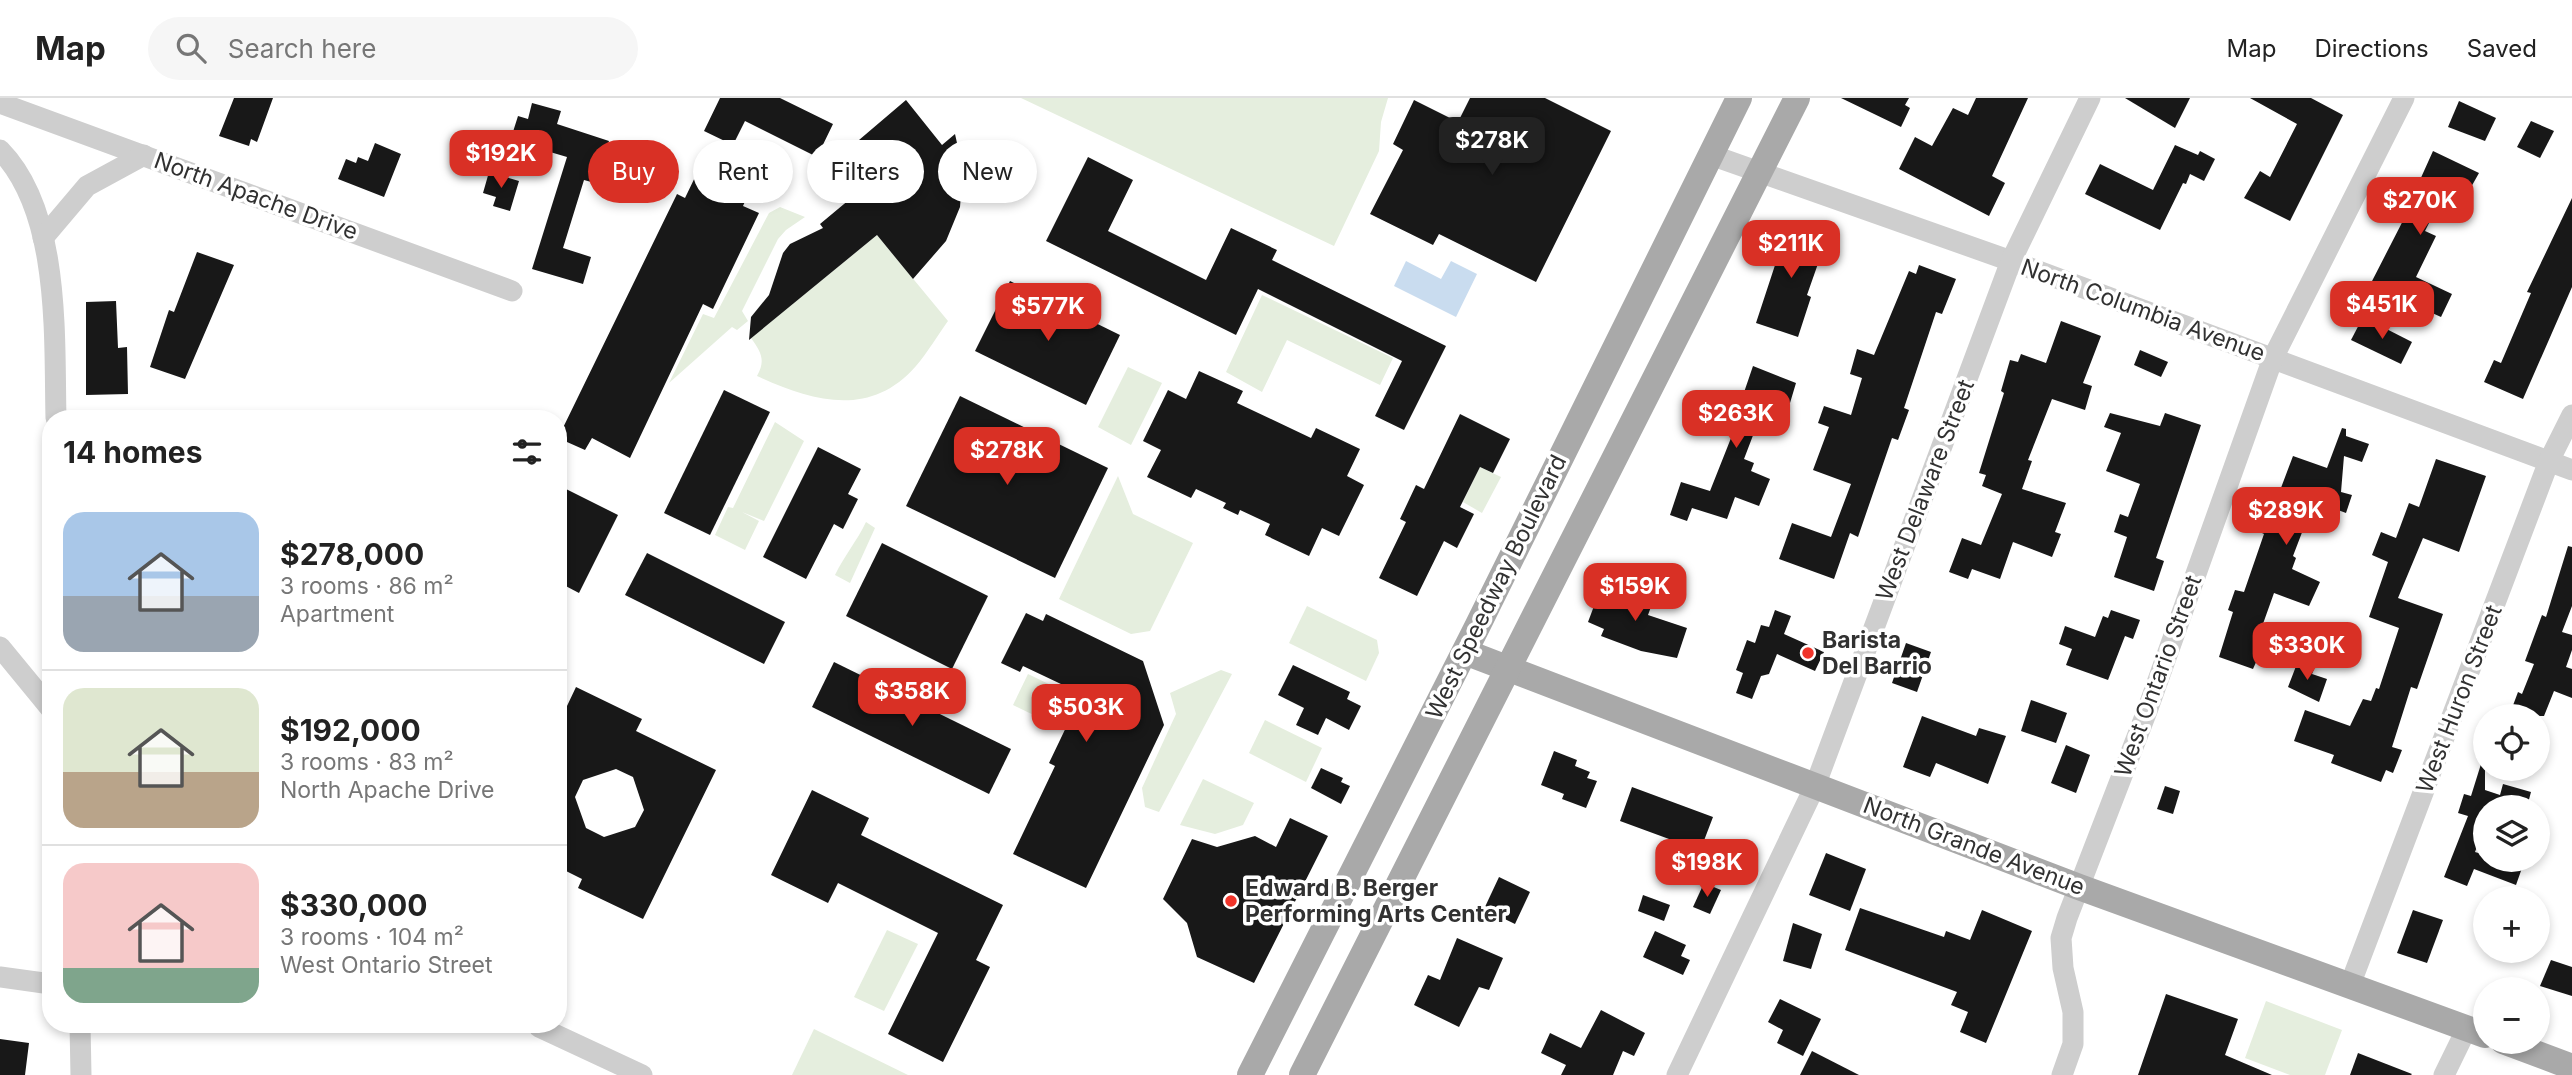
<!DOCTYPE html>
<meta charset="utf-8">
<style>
:root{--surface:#fff;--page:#f6f6f6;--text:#222;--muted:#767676;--line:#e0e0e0;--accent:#d93025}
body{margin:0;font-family:Inter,sans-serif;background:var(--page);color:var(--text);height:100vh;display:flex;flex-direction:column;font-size:26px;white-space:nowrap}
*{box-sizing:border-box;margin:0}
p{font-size:23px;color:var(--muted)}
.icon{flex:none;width:38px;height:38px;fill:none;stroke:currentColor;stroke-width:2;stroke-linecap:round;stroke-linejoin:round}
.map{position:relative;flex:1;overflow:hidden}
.sheet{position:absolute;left:42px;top:312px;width:525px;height:623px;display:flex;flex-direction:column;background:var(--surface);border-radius:28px;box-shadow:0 4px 10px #0003}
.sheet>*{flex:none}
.banner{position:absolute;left:588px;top:42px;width:665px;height:63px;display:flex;gap:14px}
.buttons{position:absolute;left:2473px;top:606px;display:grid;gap:14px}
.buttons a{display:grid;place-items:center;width:77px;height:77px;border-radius:50%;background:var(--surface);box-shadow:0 4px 10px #0003;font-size:35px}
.price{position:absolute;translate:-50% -60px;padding:0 16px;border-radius:14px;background:var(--accent);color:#fff;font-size:23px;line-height:46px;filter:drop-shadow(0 2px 4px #0008)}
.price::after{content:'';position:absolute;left:50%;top:42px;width:21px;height:16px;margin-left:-10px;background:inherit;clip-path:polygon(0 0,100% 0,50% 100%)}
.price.on{background:#222;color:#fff}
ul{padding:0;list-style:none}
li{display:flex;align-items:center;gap:21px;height:175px;padding:0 21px}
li+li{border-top:2px solid var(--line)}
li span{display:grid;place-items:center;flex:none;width:196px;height:140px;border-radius:21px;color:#555}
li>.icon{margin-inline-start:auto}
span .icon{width:84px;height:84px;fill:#fffc;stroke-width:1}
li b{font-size:30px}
h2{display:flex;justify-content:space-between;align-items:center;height:84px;padding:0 21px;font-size:30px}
.pill{padding:0 24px;border-radius:32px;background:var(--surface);box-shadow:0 4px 10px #0003;font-size:24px;line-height:63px}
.pill.on{background:var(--accent);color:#fff}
header{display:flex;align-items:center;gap:42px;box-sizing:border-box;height:98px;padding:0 35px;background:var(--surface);border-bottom:2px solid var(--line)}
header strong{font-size:33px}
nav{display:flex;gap:38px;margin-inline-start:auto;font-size:24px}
.search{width:490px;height:63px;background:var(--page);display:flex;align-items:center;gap:18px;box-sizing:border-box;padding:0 24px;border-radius:38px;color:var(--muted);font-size:26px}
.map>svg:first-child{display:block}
.green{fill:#e5eede}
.water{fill:#c9dcef}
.building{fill:#181818;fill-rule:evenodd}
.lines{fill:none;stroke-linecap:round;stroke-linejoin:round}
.minor{stroke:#cecece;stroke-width:21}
.major{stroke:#a9a9a9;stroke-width:26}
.poi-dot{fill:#f0342a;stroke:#fff;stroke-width:2.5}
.labels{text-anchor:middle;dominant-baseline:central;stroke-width:7;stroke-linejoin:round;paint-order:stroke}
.street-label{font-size:23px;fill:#313131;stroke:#fff}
.poi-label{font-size:23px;font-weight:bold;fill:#313131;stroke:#fff;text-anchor:start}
</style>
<header>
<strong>Map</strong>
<div class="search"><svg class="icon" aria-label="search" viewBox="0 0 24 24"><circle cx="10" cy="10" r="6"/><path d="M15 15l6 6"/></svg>Search here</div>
<nav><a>Map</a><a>Directions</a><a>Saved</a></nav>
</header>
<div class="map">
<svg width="2572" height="977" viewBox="0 0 2572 977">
<rect width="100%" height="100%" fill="#fff"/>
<g class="green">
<path d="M1021 0H1388L1381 24 1379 53 1334 148Z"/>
<path d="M780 109 805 119 786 132 778 141 742 213 748 223 737 232 732 229 669 285 703 216 714 220 769 115Z"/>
<path d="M877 137 948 223C937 238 928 254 916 268 870 321 811 303 757 278 766 262 761 254 751 240Z"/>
<path d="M1262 197 1393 260 1380 287 1287 242 1262 294 1226 274Z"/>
<path d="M1128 269 1162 285 1131 347 1098 329Z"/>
<path d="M775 324 804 343 764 423 742 414 759 423 745 452 715 437 728 409 733 410Z"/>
<path d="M1480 369 1501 379 1482 415 1463 404Z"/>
<path d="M1118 378 1133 416 1193 445 1150 533 1131 536 1059 501Z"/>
<path d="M866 424 875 430 850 485 835 477C844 458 857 443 866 424Z"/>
<path d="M1307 508 1377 542 1379 555 1366 583 1289 545Z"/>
<path d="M1221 572 1232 576 1159 714 1145 709 1142 690 1176 616 1170 595Z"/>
<path d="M1028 576 1059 591 1044 622 1013 607Z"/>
<path d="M1265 622 1322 650 1306 684 1249 655Z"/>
<path d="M1203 681 1254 705 1243 727 1215 736 1180 727Z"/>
<path d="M887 832 918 846 884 913 854 899Z"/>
<path d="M2266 903 2342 932 2325 977H2290L2245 960Z"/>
<path d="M814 931 908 977H792Z"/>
</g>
<path class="water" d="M1406 163 1441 181 1451 163 1477 176 1456 219 1394 188Z"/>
<g class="building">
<path d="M234 0H273L257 44 251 41 249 48 219 38Z"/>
<path d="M720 0H780L833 26 817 59 745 23 733 47 704 33Z"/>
<path d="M1470 0H1545L1611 33 1536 184 1439 136 1433 147 1370 116 1403 52 1393 46 1414 2 1458 24Z"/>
<path d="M1841 0H1909L1905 7 1910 10 1901 29Z"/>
<path d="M1976 0H2028L1992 78 2005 85 1989 118 1899 71 1915 39 1932 48 1953 10 1968 17Z"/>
<path d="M2125 0H2190L2175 30Z"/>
<path d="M2250 0H2311L2343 17 2290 123 2244 100 2260 73 2270 79 2297 26Z"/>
<path d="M906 2 942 47 955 36 963 72 960 109 946 143 913 181 877 137 749 242 751 219 769 197 783 155 790 146 823 130 820 126 850 101 842 93 849 88 832 65Z"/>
<path d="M2459 3 2496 20 2485 43 2448 29Z"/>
<path d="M532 5 561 13 557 26 609 43 595 85 584 82 563 150 591 159 583 186 532 171 567 59 523 46 524 40 512 37 518 18 528 21Z"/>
<path d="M2531 23 2554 33 2540 60 2517 49Z"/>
<path d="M375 45 401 56 384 99 338 81 346 61 356 65 358 59 368 63Z"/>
<path d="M2175 47 2198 57 2200 53 2215 61 2204 83 2190 76 2186 86 2183 85 2160 132 2085 96 2100 66 2153 92Z"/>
<path d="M2433 53 2479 75 2470 91 2451 81 2425 133 2436 138 2416 179 2452 196 2441 219 2370 187 2410 109 2401 105 2408 90 2415 93Z"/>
<path d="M1088 59 1133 82 1108 133 1206 182 1231 130 1277 152 1272 162 1446 248 1404 332 1375 318 1402 263 1258 191 1236 237 1046 143Z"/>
<path d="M698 73 727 85 747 99 743 108 759 115 713 211 703 206 630 360 592 340 585 352 558 340 677 96 685 100Z"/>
<path d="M489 74 519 83 510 113 493 108 496 99 483 95Z"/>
<path d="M2572 100V189L2523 301 2484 284 2494 262 2501 265 2531 195 2527 194Z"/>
<path d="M1782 125 1827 140 1807 197 1811 199 1798 239 1756 225 1779 155 1773 152Z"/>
<path d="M197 154 234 167 185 281 150 269 169 212 174 214Z"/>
<path d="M1919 167 1956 181 1942 216 1936 214 1904 310 1909 312 1898 342 1892 340 1858 439 1850 435 1834 481 1779 461 1792 425 1831 439 1851 386 1813 372 1829 329 1818 325 1824 308 1851 317 1862 280 1850 276 1857 251 1874 257 1909 173 1916 176Z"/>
<path d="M1010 183 1120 237 1086 307 975 253Z"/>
<path d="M116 203 118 250 127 249 128 296 86 297V204Z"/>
<path d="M2363 219 2412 244 2401 266 2351 242Z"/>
<path d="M2061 223 2101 238 2083 285 2092 288 2085 312 2052 301 2028 362 2032 363 2022 391 2066 405 2055 434 2061 436 2052 459 2013 444 2000 481 1972 471 1968 481 1949 474 1962 440 1981 447 2002 396 1982 388 1986 377 1979 375 2004 295 2001 293 2010 262 2018 264 2021 256 2046 265Z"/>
<path d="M2140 252 2168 264 2161 279 2134 267Z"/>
<path d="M1753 268 1796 285 1790 305 1768 298 1744 361 1754 365 1751 373 1770 381 1759 408 1735 399 1727 421 1692 410 1687 423 1670 417 1681 384 1710 393 1733 335 1708 326 1718 301 1739 309Z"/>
<path d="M1199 273 1243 293 1237 305 1311 340 1316 330 1360 351 1347 378 1364 387 1339 438 1322 430 1309 458 1265 437 1270 426 1240 412 1238 417 1223 410 1226 405 1196 391 1191 400 1147 379 1161 352 1143 343 1168 292 1186 301Z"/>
<path d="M724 292 770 314 710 437 664 415Z"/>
<path d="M960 298 1108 370 1055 480 906 408Z"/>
<path d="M2110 315 2160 328 2165 315 2201 327 2156 460 2164 463 2154 493 2114 479 2127 439 2114 434 2120 416 2128 419 2140 386 2106 373 2121 335 2104 329Z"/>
<path d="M1460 316 1510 341 1493 375 1480 369 1460 409 1474 416 1457 450 1444 443 1417 498 1379 480 1406 424 1400 421 1416 387 1424 391Z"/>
<path d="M2342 330 2346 331V338L2369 346 2362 364 2344 358 2341 394 2352 397 2346 415 2314 403 2293 458 2296 460 2292 471 2320 484 2309 508 2274 495 2254 551 2261 553 2253 571 2219 559 2233 514 2228 512 2235 492 2244 494 2264 436 2260 434 2268 409 2273 411 2293 358 2327 370Z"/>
<path d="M818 349 861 371 848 396 858 401 843 431 834 426 806 481 763 459Z"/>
<path d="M2436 361 2486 378 2459 454 2423 440 2398 500 2443 516 2417 591 2411 589 2392 649 2402 652 2393 675 2386 672 2381 684 2331 665 2334 657 2294 643 2305 612 2350 628 2363 601 2371 603 2376 590 2379 591 2399 530 2369 519 2388 464 2372 457 2381 434 2396 440 2409 405 2419 409Z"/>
<path d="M558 387 618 417 579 495 558 484Z"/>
<path d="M882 445 988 498 952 571 846 518Z"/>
<path d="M2568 448 2572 449V508L2562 534 2572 537V552L2566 569 2572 571V600L2554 593 2544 618H2509L2518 594 2522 596 2534 566 2525 563 2542 517 2546 519Z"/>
<path d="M647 455 785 524 764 566 625 497Z"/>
<path d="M1603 484 1653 503 1648 517 1687 530 1677 560 1641 553 1601 538 1604 531 1588 524Z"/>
<path d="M1775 512 1791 518 1784 536 1824 554 1815 573 1777 556 1769 576 1761 578 1752 601 1736 595 1743 575 1736 572 1747 542 1755 545 1761 527 1769 529Z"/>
<path d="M2111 512 2140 522 2133 541 2125 538 2108 582 2066 567 2072 551 2059 546 2065 528 2095 539 2103 518 2108 520Z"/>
<path d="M1026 515 1043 523 1046 516 1143 563 1164 627 1086 790 1013 756 1055 668 1049 665 1082 596 1023 568 1020 574 1001 565Z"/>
<path d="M1906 545 1931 554 1917 594 1892 585Z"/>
<path d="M2298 563 2315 569 2312 576 2327 581 2319 604 2288 589Z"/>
<path d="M834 564 1011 651 989 696 812 609Z"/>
<path d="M1293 567 1350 594 1347 601 1361 608 1349 632 1326 620 1318 637 1296 627 1304 610 1278 597Z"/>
<path d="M576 589 642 621 636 633 716 672 643 821 578 790 582 781 558 769V627ZM616 671 633 679 644 712 635 729 604 739 586 730 575 699 583 682Z"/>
<path d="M2031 602 2067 615 2056 645 2021 633Z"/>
<path d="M1922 618 1976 638 1979 630 2006 638 1988 686 1936 665 1930 679 1903 669Z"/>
<path d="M2066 647 2090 657 2076 695 2051 685Z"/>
<path d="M1554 653 1577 662 1575 668 1590 674 1587 680 1597 683 1586 710 1562 701 1564 696 1541 687Z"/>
<path d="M2481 666 2485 667V692L2500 697 2503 686 2531 694 2527 709H2485V727L2475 754 2485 757V761H2496L2522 770 2516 787 2474 771 2467 788 2444 779 2468 718 2458 715 2464 696 2471 698Z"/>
<path d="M1321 670 1343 680 1341 684 1350 688 1341 706 1311 690Z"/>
<path d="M2165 688 2180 693 2173 716 2157 711Z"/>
<path d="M1632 689 1713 719 1692 774 1661 762 1669 741 1620 723Z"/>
<path d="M812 692 869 720 861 737 1003 807 976 862 990 869 943 964 888 936 938 835 838 785 828 805 771 777Z"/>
<path d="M1290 720 1328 738 1254 885 1197 859 1187 825 1163 801 1192 741 1217 749 1255 738 1276 749Z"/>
<path d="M1826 755 1866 771 1850 813 1809 797Z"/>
<path d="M1499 779 1530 794 1515 826 1484 811Z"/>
<path d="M1704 785 1721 792 1710 816 1693 809Z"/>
<path d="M1643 797 1670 807 1664 823 1638 813Z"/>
<path d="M1860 810 1944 839 1946 833 1970 842 1982 812 2032 833 1986 945 1960 934 1968 914 1951 907 1957 894 1845 852Z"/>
<path d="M2413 812 2443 822 2427 865 2397 855Z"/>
<path d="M1793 825 1822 836 1811 871 1783 863Z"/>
<path d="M1655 833 1686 847 1681 858 1690 862 1683 877 1643 859Z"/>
<path d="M1457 840 1503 860 1489 892 1479 889 1459 929 1414 907 1428 877 1440 882Z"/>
<path d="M2551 862 2572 869V898L2540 888Z"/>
<path d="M2166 896 2238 921 2225 957 2272 977H2138Z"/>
<path d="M1780 901 1821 921 1803 958 1777 945 1783 932 1768 924Z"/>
<path d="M1601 912 1645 935 1634 958 1623 953 1613 977H1561L1566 967 1541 955 1550 935 1581 950Z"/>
<path d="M0 941 29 945 25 977H0Z"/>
<path d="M1812 953 1859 977H1800Z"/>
<path d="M2358 955 2412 976 2411 977H2350Z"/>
</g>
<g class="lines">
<g class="minor">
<path d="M0 5 512 193"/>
<path d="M0 52C61 114 54 239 56 320"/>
<path d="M1711 57 2011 163 2572 372"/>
<path d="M43 140 87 88 144 57"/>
<path d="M0 549 51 611"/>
<path d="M0 879 51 886"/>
<path d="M2350 887 2549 363 2572 317"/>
<path d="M80 926 81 977"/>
<path d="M539 929 642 977"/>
<path d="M1677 977 1815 688 2011 163 2090 0"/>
<path d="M2062 977 2073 946V914L2063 870 2061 840 2067 820 2147 613 2273 260 2404 0"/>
<path d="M2444 977 2467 930"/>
</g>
<g class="major">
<path d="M1465 554 2079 789 2485 937"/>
<path d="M2503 943 2572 969"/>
<path d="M1250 977 1477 529 1739 0"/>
<path d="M1302 977 1797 0"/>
</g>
</g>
<g class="poi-dot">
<circle cx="1808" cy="555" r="7"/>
<circle cx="1231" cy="803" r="7"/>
</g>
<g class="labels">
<g class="street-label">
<text transform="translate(256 98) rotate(20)">North Apache Drive</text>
<text transform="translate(2143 212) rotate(20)">North Columbia Avenue</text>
<text transform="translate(1925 392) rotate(-69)">West Delaware Street</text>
<text transform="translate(1496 489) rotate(-64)">West Speedway Boulevard</text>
<text transform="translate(2158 578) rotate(-70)">West Ontario Street</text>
<text transform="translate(2459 601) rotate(-69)">West Huron Street</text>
<text transform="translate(1974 748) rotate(21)">North Grande Avenue</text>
</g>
<g class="poi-label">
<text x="1822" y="542">Barista<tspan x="1822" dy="26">Del Barrio</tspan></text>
<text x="1245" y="790">Edward B. Berger<tspan x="1245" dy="26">Performing Arts Center</tspan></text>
</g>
</g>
</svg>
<div class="buttons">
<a><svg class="icon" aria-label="locate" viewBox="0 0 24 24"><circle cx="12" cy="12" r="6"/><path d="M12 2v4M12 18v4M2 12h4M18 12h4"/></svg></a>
<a><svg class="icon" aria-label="layers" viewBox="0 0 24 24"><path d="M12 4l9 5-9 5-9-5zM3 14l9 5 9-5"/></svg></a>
<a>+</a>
<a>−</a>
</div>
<b class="price on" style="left:1492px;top:79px">$278K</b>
<b class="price" style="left:501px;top:92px">$192K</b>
<b class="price" style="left:2420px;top:139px">$270K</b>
<b class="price" style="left:1791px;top:182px">$211K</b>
<b class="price" style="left:2382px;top:243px">$451K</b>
<b class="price" style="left:1048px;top:245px">$577K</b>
<b class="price" style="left:1736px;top:352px">$263K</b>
<b class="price" style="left:1007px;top:389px">$278K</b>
<b class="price" style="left:2286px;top:449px">$289K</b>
<b class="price" style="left:1635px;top:525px">$159K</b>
<b class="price" style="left:2307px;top:584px">$330K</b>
<b class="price" style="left:912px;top:630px">$358K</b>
<b class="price" style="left:1086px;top:646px">$503K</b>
<b class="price" style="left:1707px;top:801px">$198K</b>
<div class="banner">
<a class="pill on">Buy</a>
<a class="pill">Rent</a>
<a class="pill">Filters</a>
<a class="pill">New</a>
</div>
<section class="sheet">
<h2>14 homes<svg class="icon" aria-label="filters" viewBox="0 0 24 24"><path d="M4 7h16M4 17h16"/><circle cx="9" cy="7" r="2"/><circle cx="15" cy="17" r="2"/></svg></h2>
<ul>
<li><span style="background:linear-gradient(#a9c7e8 60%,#9aa5b1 0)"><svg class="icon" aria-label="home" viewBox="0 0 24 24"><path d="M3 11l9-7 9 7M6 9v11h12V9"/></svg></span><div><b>$278,000</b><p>3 rooms · 86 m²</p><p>Apartment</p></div></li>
<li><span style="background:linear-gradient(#dfe7d0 60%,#b9a48a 0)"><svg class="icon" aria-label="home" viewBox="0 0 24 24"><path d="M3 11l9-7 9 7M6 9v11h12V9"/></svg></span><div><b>$192,000</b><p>3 rooms · 83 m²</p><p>North Apache Drive</p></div></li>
<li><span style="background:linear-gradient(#f6c9c9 75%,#7fa58c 0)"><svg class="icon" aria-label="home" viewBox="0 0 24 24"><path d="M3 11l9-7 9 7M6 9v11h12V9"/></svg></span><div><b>$330,000</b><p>3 rooms · 104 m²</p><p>West Ontario Street</p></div></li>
</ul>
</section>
</div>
